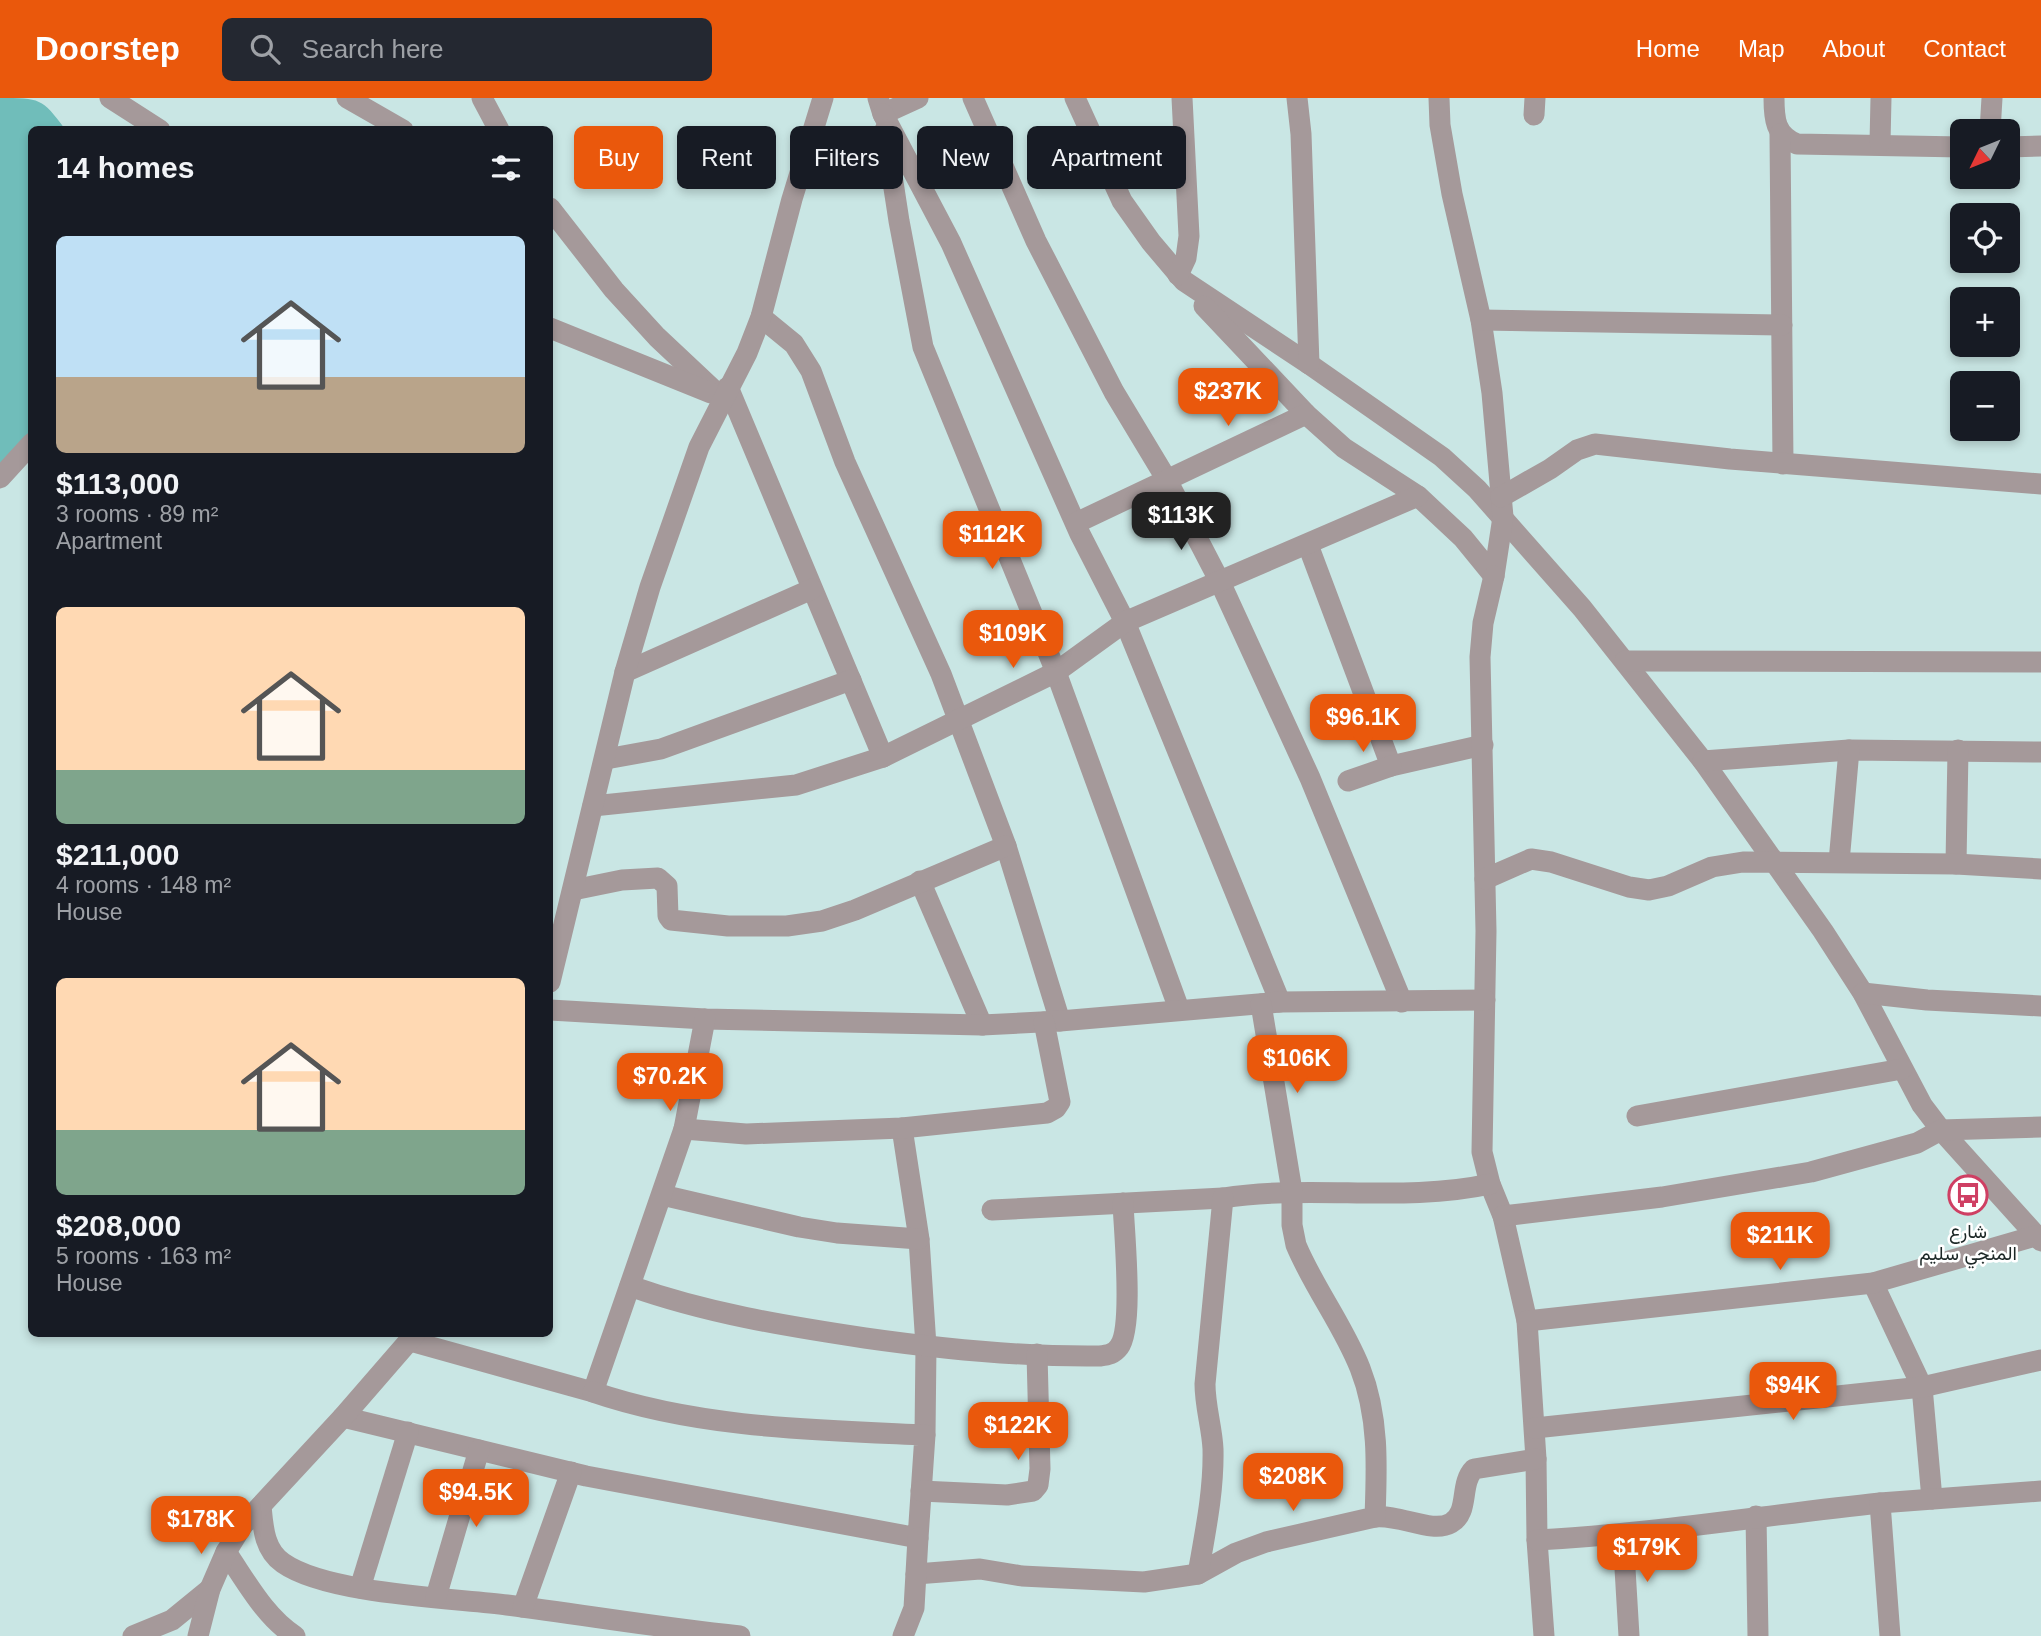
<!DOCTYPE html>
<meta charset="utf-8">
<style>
:root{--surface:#171b24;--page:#242831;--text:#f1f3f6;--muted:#9ea1a6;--accent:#ea580c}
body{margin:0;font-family:Arial,Vazirmatn,sans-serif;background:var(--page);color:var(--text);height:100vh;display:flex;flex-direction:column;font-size:26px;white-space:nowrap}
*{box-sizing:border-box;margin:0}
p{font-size:23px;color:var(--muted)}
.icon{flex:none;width:38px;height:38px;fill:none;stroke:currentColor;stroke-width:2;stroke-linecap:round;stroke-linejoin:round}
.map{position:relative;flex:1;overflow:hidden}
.panel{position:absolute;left:28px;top:28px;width:525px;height:1211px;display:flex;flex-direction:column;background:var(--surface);border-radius:10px;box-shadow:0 4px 10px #0003}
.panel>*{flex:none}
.guide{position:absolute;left:574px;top:28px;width:665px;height:63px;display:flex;gap:14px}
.needle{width:46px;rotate:227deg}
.fabs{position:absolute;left:1950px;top:21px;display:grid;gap:14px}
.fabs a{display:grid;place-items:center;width:70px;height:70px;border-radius:10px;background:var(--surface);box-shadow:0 4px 10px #0003;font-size:35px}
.price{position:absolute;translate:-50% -60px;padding:0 16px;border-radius:14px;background:var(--accent);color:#fff;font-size:23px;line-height:46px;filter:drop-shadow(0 2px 4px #0008)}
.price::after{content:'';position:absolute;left:50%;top:42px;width:21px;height:16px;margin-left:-10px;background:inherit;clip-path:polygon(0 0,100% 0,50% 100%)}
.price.active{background:#222;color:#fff}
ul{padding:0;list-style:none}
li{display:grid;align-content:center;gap:14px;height:371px;padding:0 28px}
li span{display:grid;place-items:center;height:217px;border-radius:10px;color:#555}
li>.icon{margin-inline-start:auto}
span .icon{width:126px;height:126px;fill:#fffc;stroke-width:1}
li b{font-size:30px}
h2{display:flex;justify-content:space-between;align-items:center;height:84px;padding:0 28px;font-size:30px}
.tag{padding:0 24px;border-radius:10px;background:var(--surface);box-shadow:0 4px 10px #0003;font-size:24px;line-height:63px}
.tag.active{background:var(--accent);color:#fff}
header{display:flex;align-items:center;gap:42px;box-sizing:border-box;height:98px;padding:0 35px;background:var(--accent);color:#fff}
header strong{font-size:33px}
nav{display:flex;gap:38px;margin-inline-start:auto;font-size:24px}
.search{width:490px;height:63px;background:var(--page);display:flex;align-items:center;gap:18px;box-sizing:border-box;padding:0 24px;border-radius:10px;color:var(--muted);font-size:26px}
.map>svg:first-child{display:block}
.green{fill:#70bdba}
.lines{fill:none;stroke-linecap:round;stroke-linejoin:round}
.minor{stroke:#a5999a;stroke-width:21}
.labels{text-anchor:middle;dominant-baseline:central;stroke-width:5;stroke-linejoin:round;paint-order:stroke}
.poi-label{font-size:19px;fill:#1c2726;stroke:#fff}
</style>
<header>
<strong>Doorstep</strong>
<div class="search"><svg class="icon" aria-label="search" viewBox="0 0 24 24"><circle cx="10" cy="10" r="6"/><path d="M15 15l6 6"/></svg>Search here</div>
<nav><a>Home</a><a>Map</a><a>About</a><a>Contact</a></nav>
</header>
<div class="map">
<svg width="2041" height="1538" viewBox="0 0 2041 1538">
<rect width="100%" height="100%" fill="#c9e6e4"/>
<path class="green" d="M0 0C40 0 42 0 65 31L32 32 31 336 0 372Z"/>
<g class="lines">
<g class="minor">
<path d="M110 0 160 32"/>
<path d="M347 0 403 32"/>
<path d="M482 0 499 32"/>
<path d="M878 0 883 16 918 0"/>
<path d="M973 0 1036 143 1114 294 1167 382 1220 484 1310 680 1402 904"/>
<path d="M1075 0 1122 103 1151 144 1184 183 1309 266 1442 359 1477 391 1582 510 1703 663 1823 833 1863 895 1922 1007 1941 1032 2041 1143"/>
<path d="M1297 0 1301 36 1309 266"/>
<path d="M1774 0C1774 21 1775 37 1797 46L1962 49"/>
<path d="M883 16 951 145 1080 436 1125 524 1280 904"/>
<path d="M1534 17 1535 0"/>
<path d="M885 32 899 123 923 249 1056 574 1179 911"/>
<path d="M1990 33 1992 0"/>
<path d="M1780 36 1783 366"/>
<path d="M1880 45 1881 0"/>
<path d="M2007 49 2041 48"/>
<path d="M550 110 614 192 657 239 722 300"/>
<path d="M1178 177 1186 160 1189 138 1182 0"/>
<path d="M1204 208 1306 316 1344 350 1418 398 1463 440 1494 478 1503 419 1492 295 1481 222 1452 96 1440 27 1439 0"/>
<path d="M761 219 794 246 811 273 845 364 941 576 1006 748 1060 923"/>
<path d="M1481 222 1782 227"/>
<path d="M550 230 711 295"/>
<path d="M728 289 883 659"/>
<path d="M0 380 32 345"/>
<path d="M1501 399 1550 371 1577 352 1595 346 1730 361 2041 386"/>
<path d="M1076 425 1306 316"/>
<path d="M1308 447 1391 668 1483 647"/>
<path d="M1494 478 1483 525 1480 559 1486 833 1482 1054 1490 1086 1503 1118 1527 1223 1536 1361 1537 1442 1544 1538"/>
<path d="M1625 563 2041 564"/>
<path d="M625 574 812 491"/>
<path d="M606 661 661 651 851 582"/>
<path d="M1703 663 1849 652 2041 654"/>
<path d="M1348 683 1391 668"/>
<path d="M593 708 796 687 883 659 1056 574 1125 524 1418 398"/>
<path d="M1839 764 1849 652"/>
<path d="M1956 766 1958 652"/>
<path d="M1485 781 1531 761 1551 764 1629 789 1649 792 1668 788 1712 769 1743 764 1956 766 2041 771"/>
<path d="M920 783 982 927"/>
<path d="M573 792 622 782 658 780 667 788 668 818 671 822 728 828H787L822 823 855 812 1006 748"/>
<path d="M550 884 625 574 650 489 699 349 747 255 761 219 792 101 823 0"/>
<path d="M1863 895 1927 902 2041 908"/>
<path d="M550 912 705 921 982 927 1060 923 1280 904 1485 902"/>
<path d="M1637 1018 1902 971"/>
<path d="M902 1030 919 1141 926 1248 925 1337"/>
<path d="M684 1031 705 921"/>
<path d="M662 1097 799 1129 837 1135 919 1141"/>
<path d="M992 1112 1223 1100C1311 1086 1403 1105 1490 1086"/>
<path d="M1503 1118 1662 1099 1811 1074 1917 1045 1941 1032 2041 1029"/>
<path d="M1873 1185 1922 1289 1932 1401"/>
<path d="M630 1188C706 1215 785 1228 865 1240 942 1251 1022 1259 1100 1258 1108 1257 1114 1256 1119 1249 1134 1230 1124 1133 1123 1105"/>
<path d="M1527 1223 1873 1185 2035 1138"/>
<path d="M410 1243 593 1294 684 1031 746 1036 902 1030 1047 1015 1056 1010 1060 1004 1044 924"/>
<path d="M343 1319 586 1378 918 1440 925 1337C814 1332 698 1330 593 1294"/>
<path d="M1535 1330 1922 1289 2041 1262"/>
<path d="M921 1393 1007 1397 1033 1393 1038 1387 1040 1371 1037 1256"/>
<path d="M261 1408C263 1429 264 1452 283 1465 327 1496 452 1500 507 1507 585 1517 662 1530 740 1538"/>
<path d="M1756 1418 1758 1538"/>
<path d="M1375 1419C1400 1416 1432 1436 1451 1425 1470 1414 1459 1386 1474 1371L1536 1361"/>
<path d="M1623 1437 1629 1538"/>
<path d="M1537 1442C1652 1436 1765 1417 1880 1405"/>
<path d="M226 1454C246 1483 265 1519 295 1538"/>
<path d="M916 1476 980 1471 1022 1478 1144 1484 1198 1476 1236 1455 1266 1444 1375 1419C1377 1368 1379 1318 1360 1270 1343 1227 1314 1190 1296 1147L1292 1127V1093L1261 906"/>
<path d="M1198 1476C1205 1435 1214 1393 1213 1351 1212 1329 1205 1309 1205 1286L1223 1100"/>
<path d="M360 1490 408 1334"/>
<path d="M436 1499 479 1352"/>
<path d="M523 1509 571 1374"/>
<path d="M133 1538 172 1522 210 1491"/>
<path d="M198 1538 210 1491 226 1454 242 1428 343 1319 415 1236"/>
<path d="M903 1538 914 1510 918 1440"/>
<path d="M1890 1538 1880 1405 2041 1393"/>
</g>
</g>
<defs>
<g id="bus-ring" transform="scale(2.0125)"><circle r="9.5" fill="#fff" stroke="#cf3f63" stroke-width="1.5"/><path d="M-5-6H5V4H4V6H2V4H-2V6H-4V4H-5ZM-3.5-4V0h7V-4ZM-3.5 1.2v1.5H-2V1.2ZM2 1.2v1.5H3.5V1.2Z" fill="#cf3f63"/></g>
</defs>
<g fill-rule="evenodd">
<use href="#bus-ring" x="1968" y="1097"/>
</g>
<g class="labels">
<g class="poi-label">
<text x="1968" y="1133">شارع<tspan x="1968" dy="22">المنجي سليم</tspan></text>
</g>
</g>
</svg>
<div class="fabs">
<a><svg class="needle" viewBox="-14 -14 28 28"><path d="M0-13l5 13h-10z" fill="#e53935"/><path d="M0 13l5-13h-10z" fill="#9ea1a6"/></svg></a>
<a><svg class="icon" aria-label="locate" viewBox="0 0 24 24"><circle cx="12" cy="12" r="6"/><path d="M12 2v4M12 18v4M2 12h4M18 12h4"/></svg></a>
<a>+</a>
<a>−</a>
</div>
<b class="price" style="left:1228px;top:330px">$237K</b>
<b class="price active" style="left:1181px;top:454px">$113K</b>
<b class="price" style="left:992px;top:473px">$112K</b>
<b class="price" style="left:1013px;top:572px">$109K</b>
<b class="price" style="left:1363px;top:656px">$96.1K</b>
<b class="price" style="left:1297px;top:997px">$106K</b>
<b class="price" style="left:670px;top:1015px">$70.2K</b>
<b class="price" style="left:1780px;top:1174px">$211K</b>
<b class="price" style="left:1793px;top:1324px">$94K</b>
<b class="price" style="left:1018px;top:1364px">$122K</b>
<b class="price" style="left:1293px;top:1415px">$208K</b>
<b class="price" style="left:476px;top:1431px">$94.5K</b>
<b class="price" style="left:201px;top:1458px">$178K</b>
<b class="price" style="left:1647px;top:1486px">$179K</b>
<div class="guide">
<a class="tag active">Buy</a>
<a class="tag">Rent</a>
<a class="tag">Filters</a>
<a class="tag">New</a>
<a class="tag">Apartment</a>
</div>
<section class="panel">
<h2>14 homes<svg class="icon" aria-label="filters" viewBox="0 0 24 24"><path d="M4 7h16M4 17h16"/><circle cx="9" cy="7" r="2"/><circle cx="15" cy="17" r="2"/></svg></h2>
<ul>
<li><span style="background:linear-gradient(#bfe0f5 65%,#b9a48a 0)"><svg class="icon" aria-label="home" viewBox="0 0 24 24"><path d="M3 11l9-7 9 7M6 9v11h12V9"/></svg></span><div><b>$113,000</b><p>3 rooms · 89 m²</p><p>Apartment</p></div></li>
<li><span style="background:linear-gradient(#ffd9b3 75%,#7fa58c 0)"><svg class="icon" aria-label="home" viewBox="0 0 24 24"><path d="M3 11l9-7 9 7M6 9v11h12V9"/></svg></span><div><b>$211,000</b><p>4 rooms · 148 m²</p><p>House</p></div></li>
<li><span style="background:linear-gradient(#ffd9b3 70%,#7fa58c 0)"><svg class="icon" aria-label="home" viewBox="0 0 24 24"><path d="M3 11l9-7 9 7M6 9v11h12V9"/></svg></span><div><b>$208,000</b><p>5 rooms · 163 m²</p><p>House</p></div></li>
</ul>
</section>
</div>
